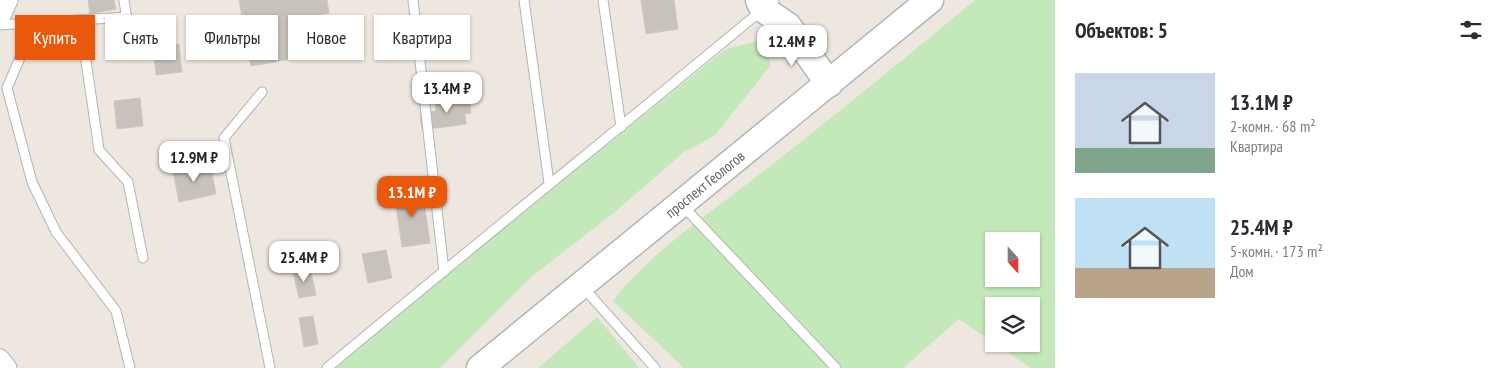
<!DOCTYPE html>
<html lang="ru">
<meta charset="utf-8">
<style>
:root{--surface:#fff;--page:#f2f2f3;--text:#2b2b33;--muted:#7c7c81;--accent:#ea580c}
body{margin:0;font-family:"PT Sans Narrow",sans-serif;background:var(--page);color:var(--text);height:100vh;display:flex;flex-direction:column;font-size:19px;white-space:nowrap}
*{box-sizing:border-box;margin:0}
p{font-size:16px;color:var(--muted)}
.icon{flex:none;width:28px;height:28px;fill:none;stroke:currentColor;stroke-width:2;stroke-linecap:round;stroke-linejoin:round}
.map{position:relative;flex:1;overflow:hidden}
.panel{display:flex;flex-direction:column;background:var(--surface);width:450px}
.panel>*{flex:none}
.hud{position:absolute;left:15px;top:15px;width:475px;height:45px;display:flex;gap:10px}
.needle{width:32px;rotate:159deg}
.controls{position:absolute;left:985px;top:232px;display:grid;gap:10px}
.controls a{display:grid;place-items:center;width:55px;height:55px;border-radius:0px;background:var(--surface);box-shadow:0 1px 4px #0004;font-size:25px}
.price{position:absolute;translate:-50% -42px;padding:0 11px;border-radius:10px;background:#fff;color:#222;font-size:16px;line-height:32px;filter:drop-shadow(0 1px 2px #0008)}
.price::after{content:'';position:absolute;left:50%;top:30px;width:15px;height:11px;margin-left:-8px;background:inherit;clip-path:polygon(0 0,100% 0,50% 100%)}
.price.on{background:var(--accent);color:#fff}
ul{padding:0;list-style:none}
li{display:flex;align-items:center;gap:15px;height:125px;padding:0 20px}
li span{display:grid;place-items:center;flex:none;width:140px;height:100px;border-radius:0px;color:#555}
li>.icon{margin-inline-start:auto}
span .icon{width:60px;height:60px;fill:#fffc;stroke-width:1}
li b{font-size:21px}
h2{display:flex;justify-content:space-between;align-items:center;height:60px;padding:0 20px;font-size:21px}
.pill{padding:0 18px;border-radius:0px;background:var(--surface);box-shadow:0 1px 4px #0004;font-size:18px;line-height:45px}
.pill.on{background:var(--accent);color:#fff}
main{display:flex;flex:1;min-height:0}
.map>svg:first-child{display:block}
.green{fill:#c3e8b9;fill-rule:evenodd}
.building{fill:#c8c2bc;stroke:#d2c7bd}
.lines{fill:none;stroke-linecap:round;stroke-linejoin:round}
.lane-casing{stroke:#b1b5b9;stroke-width:11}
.street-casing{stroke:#b1b5b9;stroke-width:21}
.secondary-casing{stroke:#afb6b9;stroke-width:29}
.lane{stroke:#fff;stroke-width:9}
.street{stroke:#fff;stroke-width:19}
.secondary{stroke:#fff;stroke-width:26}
.labels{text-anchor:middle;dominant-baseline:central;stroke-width:5;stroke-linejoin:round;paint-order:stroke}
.street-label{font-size:15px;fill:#585f62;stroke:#fff}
</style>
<main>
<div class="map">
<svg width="1055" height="368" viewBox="0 0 1055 368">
<rect width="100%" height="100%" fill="#ede7df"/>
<g class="green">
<path d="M975 0H1055V368H1031L995 344H1031V306H994V343L959 319 903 368H684L613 301C650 252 716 209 765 170 836 115 906 57 975 0ZM994 241H1031V279H994Z"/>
<path d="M758 41 767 50 771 65 714 136 684 152 611 215 531 277 440 368H336L432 285 726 49Z"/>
<path d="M597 317 639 368H538Z"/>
</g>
<g class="building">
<path d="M88 0H114L116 9 90 14Z"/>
<path d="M239 0H327L329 13 291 20 297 58 251 66Z"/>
<path d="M641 0H674L678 29 646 34Z"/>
<path d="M179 44 182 72 156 75 153 47Z"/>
<path d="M456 92 458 100 469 98 471 113 465 114 466 124 422 130 420 113 436 111 435 103 451 101 450 93Z"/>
<path d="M140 98 143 126 117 129 114 101Z"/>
<path d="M210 164 216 194 179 202 173 171Z"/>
<path d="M422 188 430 243 402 247 394 192Z"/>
<path d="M386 250 392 278 368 283 362 254Z"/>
<path d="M310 267 316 295 299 298 293 273 294 270Z"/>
<path d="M313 316 318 344 304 347 299 318Z"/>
</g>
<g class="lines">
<g class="lane-casing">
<g id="lane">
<path d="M124 0 129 34"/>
<path d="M413 0 444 271"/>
<path d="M524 0 549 183"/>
<path d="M603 0 621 127"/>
<path d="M80 20 99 150 128 182 143 258"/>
<path d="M35 23 7 88 32 182 56 232 116 311 130 368"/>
<path d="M0 25 127 17"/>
<path d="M262 92 224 138 270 368"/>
<path d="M682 205 836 368"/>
<path d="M582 286 655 368"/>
<path d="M327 368C475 244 626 123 774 0"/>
</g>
</g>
<g class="street-casing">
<g id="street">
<path d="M0 18 8 0"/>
<path d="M0 359 7 368"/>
</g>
</g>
<g class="secondary-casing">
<g id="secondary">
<path d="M759 0 763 9 788 26 829 84"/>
<path d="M480 368 930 0"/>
</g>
</g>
<use href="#lane" class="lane"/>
<use href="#street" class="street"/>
<use href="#secondary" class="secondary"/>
</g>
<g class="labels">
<g class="street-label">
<text transform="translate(705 184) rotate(-39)">проспект Геологов</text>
</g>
</g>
</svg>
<div class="controls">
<a><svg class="needle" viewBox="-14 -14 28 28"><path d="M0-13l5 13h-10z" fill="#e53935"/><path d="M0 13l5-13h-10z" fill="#7c7c81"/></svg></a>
<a><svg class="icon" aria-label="layers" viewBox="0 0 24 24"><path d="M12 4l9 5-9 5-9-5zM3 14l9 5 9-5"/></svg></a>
</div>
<b class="price" style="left:792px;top:67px">12.4M ₽</b>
<b class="price" style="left:447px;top:114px">13.4M ₽</b>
<b class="price" style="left:194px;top:183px">12.9M ₽</b>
<b class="price on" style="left:412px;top:218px">13.1M ₽</b>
<b class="price" style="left:304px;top:283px">25.4M ₽</b>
<div class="hud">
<a class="pill on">Купить</a>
<a class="pill">Снять</a>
<a class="pill">Фильтры</a>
<a class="pill">Новое</a>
<a class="pill">Квартира</a>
</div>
</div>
<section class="panel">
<h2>Объектов: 5<svg class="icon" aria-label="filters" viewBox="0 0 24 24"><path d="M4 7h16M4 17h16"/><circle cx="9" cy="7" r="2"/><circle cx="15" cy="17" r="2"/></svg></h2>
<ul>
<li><span style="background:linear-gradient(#c9d6e8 75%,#7fa58c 0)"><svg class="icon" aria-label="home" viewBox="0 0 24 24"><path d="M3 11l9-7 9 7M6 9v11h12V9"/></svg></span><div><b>13.1M ₽</b><p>2-комн. · 68 m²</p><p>Квартира</p></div></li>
<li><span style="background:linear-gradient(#bfe0f5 70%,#b9a48a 0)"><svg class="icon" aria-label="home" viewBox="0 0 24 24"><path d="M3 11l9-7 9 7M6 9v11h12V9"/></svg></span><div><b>25.4M ₽</b><p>5-комн. · 173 m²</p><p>Дом</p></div></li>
</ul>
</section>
</main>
